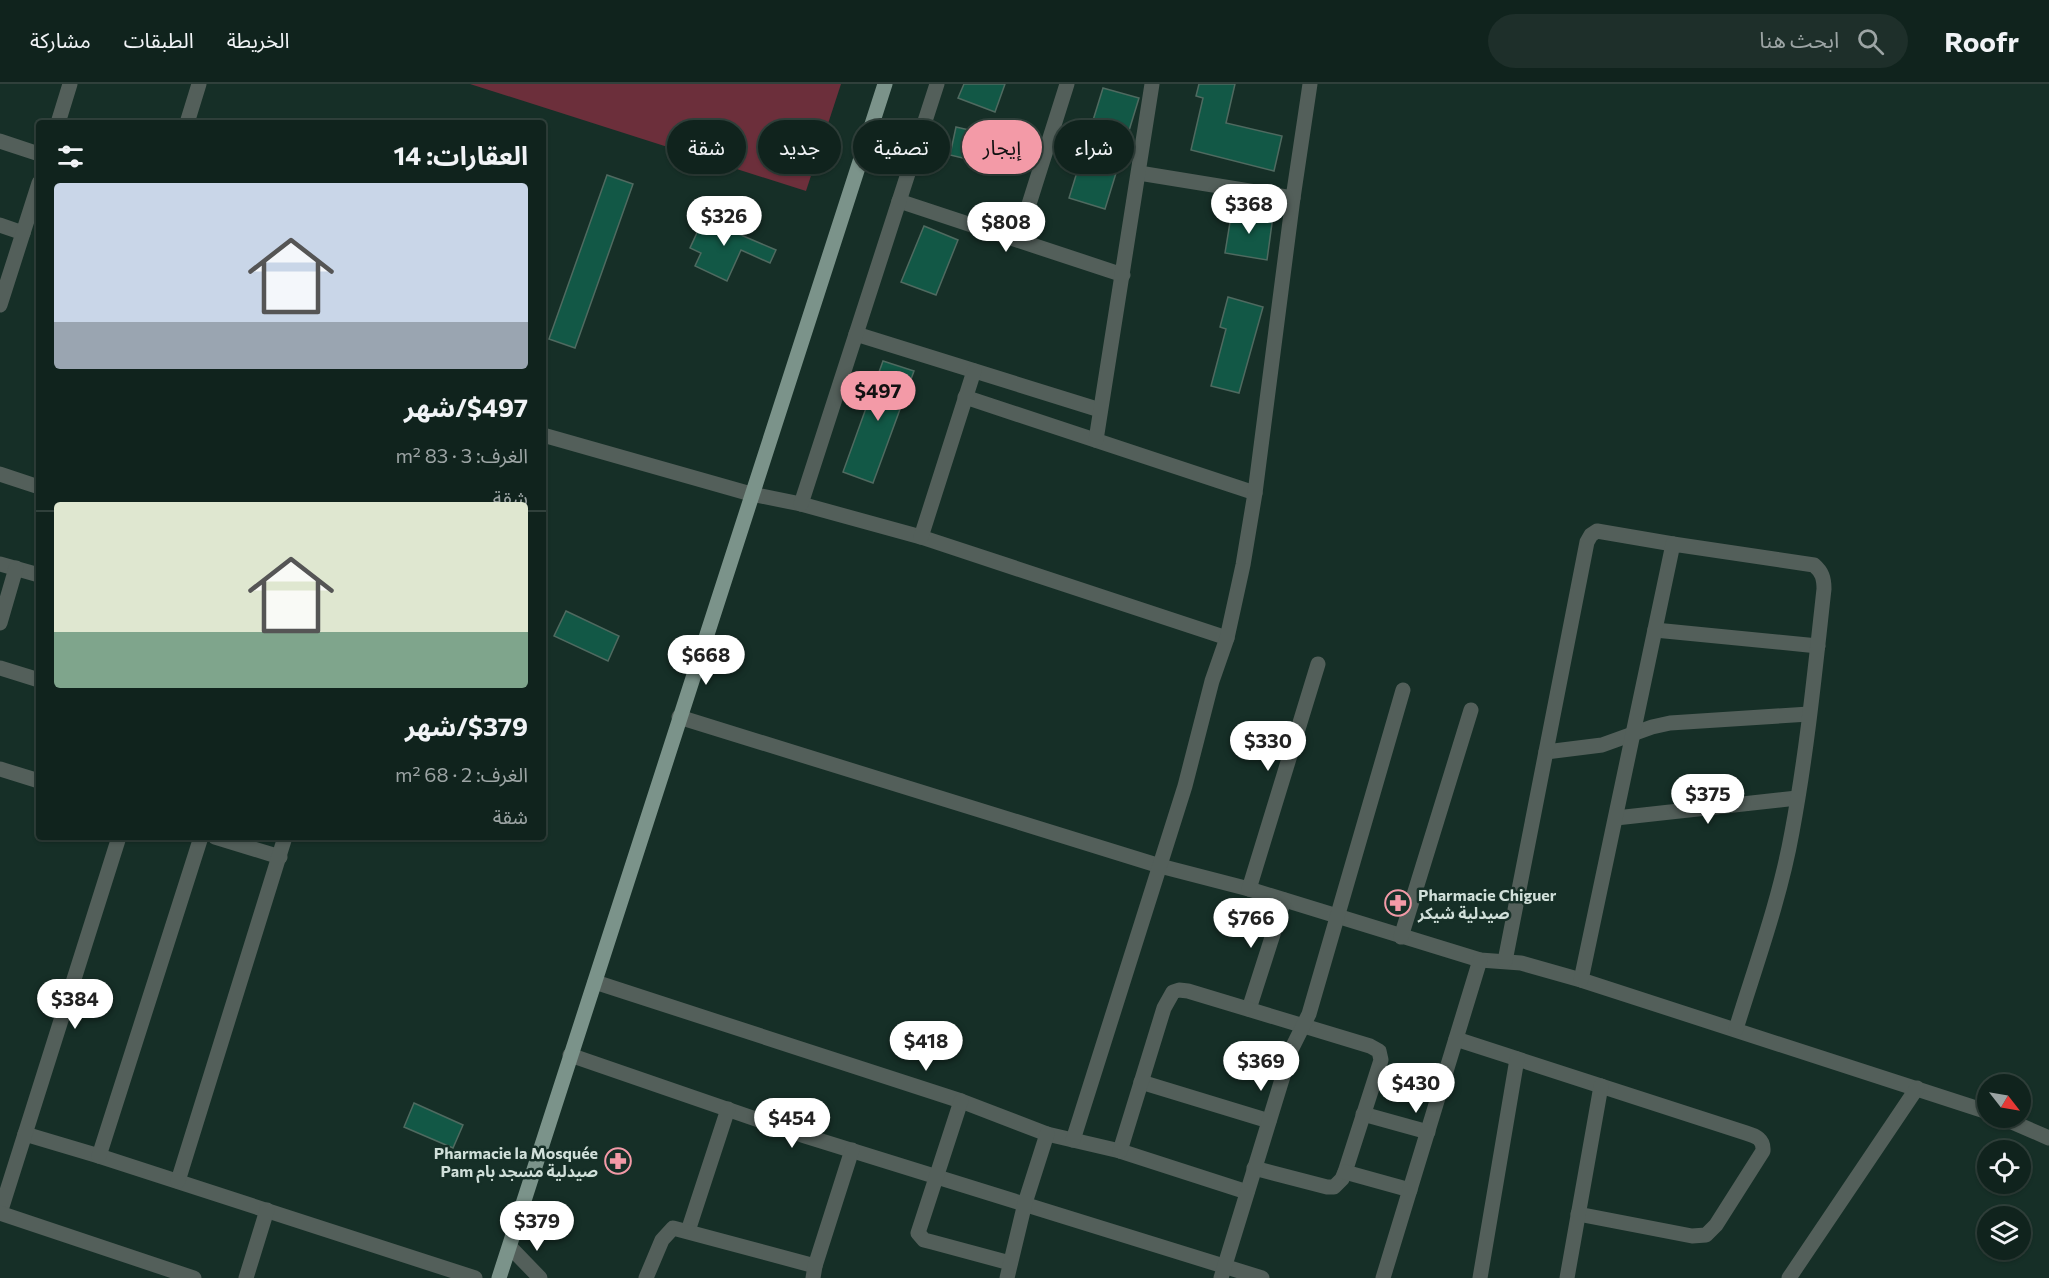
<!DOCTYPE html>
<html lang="ar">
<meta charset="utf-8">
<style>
:root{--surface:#10231d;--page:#1e2f2a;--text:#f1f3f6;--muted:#9ca4a4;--line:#30403b;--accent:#f39aa7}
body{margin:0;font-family:Commissioner,"Noto Sans Arabic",sans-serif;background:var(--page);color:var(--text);direction:rtl;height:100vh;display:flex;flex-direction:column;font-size:22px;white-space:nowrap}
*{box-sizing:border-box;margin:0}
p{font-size:20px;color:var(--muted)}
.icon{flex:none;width:33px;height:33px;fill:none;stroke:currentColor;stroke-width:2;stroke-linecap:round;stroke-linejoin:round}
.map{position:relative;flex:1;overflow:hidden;direction:ltr}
.panel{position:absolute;left:36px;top:36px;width:510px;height:720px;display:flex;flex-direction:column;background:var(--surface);border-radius:6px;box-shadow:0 2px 4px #0004,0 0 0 2px var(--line);direction:rtl}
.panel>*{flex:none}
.banner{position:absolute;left:564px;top:36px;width:570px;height:54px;direction:rtl;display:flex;gap:12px}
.needle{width:39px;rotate:121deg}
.tools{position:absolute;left:1977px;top:990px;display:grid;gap:12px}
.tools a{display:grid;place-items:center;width:54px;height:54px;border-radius:50%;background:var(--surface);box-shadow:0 2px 4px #0004,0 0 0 2px var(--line);font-size:30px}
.price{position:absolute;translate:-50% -51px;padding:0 14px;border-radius:21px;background:#fff;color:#222;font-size:20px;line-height:39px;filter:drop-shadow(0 2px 3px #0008)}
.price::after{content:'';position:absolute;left:50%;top:36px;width:18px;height:14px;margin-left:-9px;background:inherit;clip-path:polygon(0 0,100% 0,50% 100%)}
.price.active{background:var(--accent);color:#111}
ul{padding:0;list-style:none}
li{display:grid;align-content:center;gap:12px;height:318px;padding:0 18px}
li+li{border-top:2px solid var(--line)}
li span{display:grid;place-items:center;height:186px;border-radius:6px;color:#555}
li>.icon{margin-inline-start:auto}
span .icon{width:108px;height:108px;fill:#fffc;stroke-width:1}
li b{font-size:26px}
h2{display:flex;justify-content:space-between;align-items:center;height:72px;padding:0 18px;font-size:26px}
.tag{padding:0 21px;border-radius:27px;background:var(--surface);box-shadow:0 2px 4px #0004,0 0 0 2px var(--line);font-size:21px;line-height:54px}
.tag.active{background:var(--accent);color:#111}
header{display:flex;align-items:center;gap:36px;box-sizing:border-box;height:84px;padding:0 30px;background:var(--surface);border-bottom:2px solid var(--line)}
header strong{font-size:28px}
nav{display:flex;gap:33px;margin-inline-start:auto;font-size:21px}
.search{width:420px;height:54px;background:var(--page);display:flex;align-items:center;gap:15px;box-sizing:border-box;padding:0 21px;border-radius:33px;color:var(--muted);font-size:22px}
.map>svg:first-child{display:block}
.green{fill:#6c2f3b}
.building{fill:#125846;stroke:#4f6a60;stroke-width:1.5}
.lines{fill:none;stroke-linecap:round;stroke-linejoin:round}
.minor{stroke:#535f5a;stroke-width:15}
.major{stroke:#7b938a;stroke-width:15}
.labels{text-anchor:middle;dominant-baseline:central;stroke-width:5;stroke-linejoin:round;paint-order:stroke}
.poi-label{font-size:16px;font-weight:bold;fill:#d0dfd9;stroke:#162f27;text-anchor:start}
</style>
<header>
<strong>Roofr</strong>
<div class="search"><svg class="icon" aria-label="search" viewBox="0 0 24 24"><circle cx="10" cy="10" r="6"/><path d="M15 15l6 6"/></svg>ابحث هنا</div>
<nav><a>الخريطة</a><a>الطبقات</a><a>مشاركة</a></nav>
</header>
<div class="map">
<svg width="2049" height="1194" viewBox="0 0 2049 1194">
<rect width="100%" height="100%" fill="#162f27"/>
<path class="green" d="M470 0H841L806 107Z"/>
<g class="building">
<path d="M964 0H1005L995 28 958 14Z"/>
<path d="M1199 0H1235L1226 39 1282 52 1274 87 1191 66 1203 14 1196 12Z"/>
<path d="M1103 4 1139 14 1105 125 1069 114Z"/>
<path d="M956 43 987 50 980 78 950 71Z"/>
<path d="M607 91 633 100 575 264 549 255Z"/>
<path d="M1232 126 1273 132 1267 176 1225 169Z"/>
<path d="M707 127 737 141 734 148 776 166 770 179 741 166 727 197 695 182 701 169 690 164Z"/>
<path d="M924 142 958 156 936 211 901 198Z"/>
<path d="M1228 213 1263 223 1239 309 1211 302 1226 245 1220 243Z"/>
<path d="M883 277 914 287 873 399 843 388Z"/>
<path d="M566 527 619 552 608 577 554 552Z"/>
<path d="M414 1019 463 1041 453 1064 404 1043Z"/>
</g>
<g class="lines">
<g class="minor">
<path d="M58 39 70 0"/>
<path d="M187 39 199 0"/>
<path d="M0 57 39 70"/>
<path d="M1139 89 1293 114"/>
<path d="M899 117 1123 191"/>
<path d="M0 141 23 149"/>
<path d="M1018 155 1067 0"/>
<path d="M0 221 39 99"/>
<path d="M856 250 1100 326"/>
<path d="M965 313 1255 409"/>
<path d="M543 351 751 410 801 420 921 453 1227 554"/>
<path d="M1096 356 1152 0"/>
<path d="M0 390 39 403"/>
<path d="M801 420 937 0"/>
<path d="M921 453 974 287"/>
<path d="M0 480 39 491"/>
<path d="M0 539 16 484"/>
<path d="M1655 546 1818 562"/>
<path d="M0 584 39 596"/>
<path d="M679 633 1160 782 1249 805 1480 876 1521 879 1581 896 1988 1028"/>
<path d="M1546 668 1602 661 1652 643 1670 639 1809 630"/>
<path d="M0 685 39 697"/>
<path d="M1616 734 1797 714"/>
<path d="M215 753 280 773"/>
<path d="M1249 805 1318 580"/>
<path d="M1401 853 1471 626"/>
<path d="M1505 877 1587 458 1591 451 1597 447 1673 460"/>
<path d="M1581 896 1673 460 1814 481C1822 488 1824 494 1824 505 1815 586 1807 668 1792 748 1780 815 1756 880 1736 945"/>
<path d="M595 898 961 1017 1047 1050 1120 1067 1247 1108"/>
<path d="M1249 925 1284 816"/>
<path d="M1456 955 1746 1049C1756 1052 1764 1055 1763 1067L1716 1141 1706 1151 1692 1152 1578 1130"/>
<path d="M570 971 802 1051 1262 1194"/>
<path d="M1141 998 1269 1037"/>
<path d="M961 1017 918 1149 924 1156 932 1158 1010 1179"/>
<path d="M1363 1030 1428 1048"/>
<path d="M2003 1034 2049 1054"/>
<path d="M25 1050 99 1072 475 1194"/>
<path d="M1073 1056 1185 702 1212 597 1227 554 1243 481 1255 409 1293 114 1310 0"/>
<path d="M1120 1067 1164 924 1173 908 1179 906 1188 907 1370 962 1379 967 1381 976 1345 1088 1342 1095 1334 1103H1327L1254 1084"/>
<path d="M99 1072 201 753"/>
<path d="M1345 1088 1410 1106"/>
<path d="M178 1097 285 753"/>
<path d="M0 1129 119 753"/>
<path d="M0 1129 194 1194"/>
<path d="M688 1147 728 1025"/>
<path d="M510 1163 540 1194"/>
<path d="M246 1194 267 1126"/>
<path d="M646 1194 662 1156 673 1144 815 1182"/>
<path d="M813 1194 815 1182 852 1066"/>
<path d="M1007 1194 1025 1119 1047 1050"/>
<path d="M1221 1194 1291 966 1309 930 1403 606"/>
<path d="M1383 1194 1480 876"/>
<path d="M1480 1194 1517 975"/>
<path d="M1567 1194 1601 1002"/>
<path d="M1789 1194 1917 1004"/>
</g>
<path class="major" d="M499 1194 885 0"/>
</g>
<defs>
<g id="pharmacy-ring" transform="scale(1.35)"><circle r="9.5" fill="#162f27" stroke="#f39aa7" stroke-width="1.5"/><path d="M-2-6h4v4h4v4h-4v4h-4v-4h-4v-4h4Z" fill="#f39aa7"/></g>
</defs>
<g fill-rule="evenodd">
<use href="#pharmacy-ring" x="1398" y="819"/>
<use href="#pharmacy-ring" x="618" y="1077"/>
</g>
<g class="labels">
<g class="poi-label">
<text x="1418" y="810">Pharmacie Chiguer<tspan x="1418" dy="18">صيدلية شيكر</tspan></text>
<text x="598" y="1068" text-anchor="end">Pharmacie la Mosquée<tspan x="598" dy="18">Pam صيدلية مسجد بام</tspan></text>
</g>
</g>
</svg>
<div class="tools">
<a><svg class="needle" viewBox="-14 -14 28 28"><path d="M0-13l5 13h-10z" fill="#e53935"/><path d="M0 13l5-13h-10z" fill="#9ca4a4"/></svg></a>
<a><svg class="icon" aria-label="locate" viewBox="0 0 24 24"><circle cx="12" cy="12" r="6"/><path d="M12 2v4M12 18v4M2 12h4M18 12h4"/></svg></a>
<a><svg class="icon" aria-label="layers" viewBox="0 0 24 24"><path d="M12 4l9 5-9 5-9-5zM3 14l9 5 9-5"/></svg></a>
</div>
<b class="price" style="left:1249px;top:151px">$368</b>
<b class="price" style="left:724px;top:163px">$326</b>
<b class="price" style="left:1006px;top:169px">$808</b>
<b class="price active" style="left:878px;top:338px">$497</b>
<b class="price" style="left:706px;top:602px">$668</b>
<b class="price" style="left:1268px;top:688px">$330</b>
<b class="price" style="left:1708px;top:741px">$375</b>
<b class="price" style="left:1251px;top:865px">$766</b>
<b class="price" style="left:75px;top:946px">$384</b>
<b class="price" style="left:926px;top:988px">$418</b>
<b class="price" style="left:1261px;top:1008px">$369</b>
<b class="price" style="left:1416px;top:1030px">$430</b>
<b class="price" style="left:792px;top:1065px">$454</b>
<b class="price" style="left:537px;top:1168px">$379</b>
<div class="banner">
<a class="tag">شراء</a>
<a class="tag active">إيجار</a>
<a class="tag">تصفية</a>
<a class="tag">جديد</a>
<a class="tag">شقة</a>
</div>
<section class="panel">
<h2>العقارات: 14<svg class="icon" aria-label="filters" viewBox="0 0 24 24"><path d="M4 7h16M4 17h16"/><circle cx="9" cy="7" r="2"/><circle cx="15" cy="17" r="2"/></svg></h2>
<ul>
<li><span style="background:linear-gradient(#c9d6e8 75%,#9aa5b1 0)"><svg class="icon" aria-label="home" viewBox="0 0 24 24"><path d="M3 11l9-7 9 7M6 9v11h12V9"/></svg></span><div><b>$497/شهر</b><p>الغرف: 3 · 83 m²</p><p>شقة</p></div></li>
<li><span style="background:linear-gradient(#dfe7d0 70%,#7fa58c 0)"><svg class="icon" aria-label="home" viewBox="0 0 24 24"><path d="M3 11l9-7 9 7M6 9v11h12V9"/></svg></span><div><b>$379/شهر</b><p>الغرف: 2 · 68 m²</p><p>شقة</p></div></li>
</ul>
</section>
</div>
